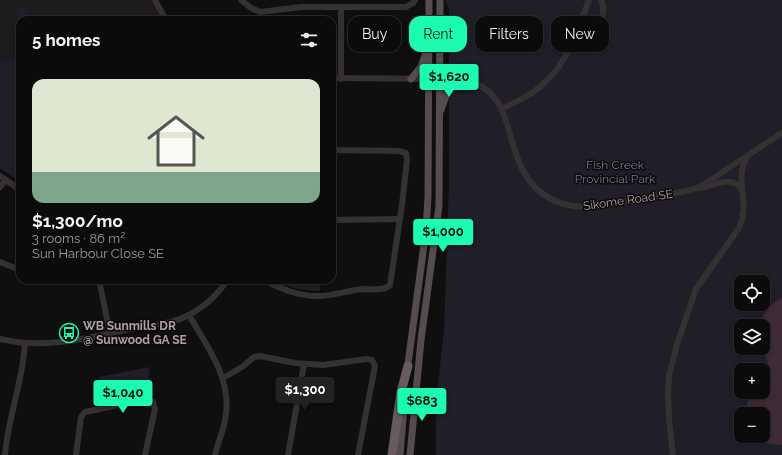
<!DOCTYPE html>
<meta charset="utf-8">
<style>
:root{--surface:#0c0b0b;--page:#151414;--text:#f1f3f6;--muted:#9a9b9d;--line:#2c2b2c;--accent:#1bfcb2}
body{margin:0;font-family:Raleway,sans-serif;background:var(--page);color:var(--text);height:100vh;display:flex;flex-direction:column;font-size:15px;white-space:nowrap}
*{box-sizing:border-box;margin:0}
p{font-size:13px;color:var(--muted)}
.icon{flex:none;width:22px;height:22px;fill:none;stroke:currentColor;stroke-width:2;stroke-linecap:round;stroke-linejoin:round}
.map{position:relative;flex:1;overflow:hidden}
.sheet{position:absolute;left:16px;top:16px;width:320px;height:268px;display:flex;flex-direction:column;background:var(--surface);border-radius:12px;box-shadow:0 2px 6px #0003,0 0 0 1px var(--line)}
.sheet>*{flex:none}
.hud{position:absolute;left:348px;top:16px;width:374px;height:36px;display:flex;gap:8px}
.tools{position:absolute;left:734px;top:275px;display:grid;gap:8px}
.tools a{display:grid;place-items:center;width:36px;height:36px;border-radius:8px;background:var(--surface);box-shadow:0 2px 6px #0003,0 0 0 1px var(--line);font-size:20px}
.price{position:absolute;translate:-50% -34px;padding:0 9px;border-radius:4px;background:var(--accent);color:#111;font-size:13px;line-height:26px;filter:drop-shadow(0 1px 2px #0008)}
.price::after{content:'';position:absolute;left:50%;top:24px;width:12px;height:9px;margin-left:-6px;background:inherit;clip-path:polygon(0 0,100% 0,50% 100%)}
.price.on{background:#222;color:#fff}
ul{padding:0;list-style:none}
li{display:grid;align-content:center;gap:8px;height:212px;padding:0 16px}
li+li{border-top:1px solid var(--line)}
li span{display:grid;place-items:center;height:124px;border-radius:12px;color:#555}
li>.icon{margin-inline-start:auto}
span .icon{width:72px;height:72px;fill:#fffc;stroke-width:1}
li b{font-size:17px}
h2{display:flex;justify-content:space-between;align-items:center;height:48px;padding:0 16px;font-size:17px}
.chip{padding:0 14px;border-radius:12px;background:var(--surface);box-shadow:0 2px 6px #0003,0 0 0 1px var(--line);font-size:14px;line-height:36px}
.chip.on{background:var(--accent);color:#111}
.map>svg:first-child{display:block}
.built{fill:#1d1b1b}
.green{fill:#201e28;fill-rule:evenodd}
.water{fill:#3e2b35}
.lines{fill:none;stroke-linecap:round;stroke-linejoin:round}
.minor{stroke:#353031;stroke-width:6}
.major{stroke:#554c4d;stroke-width:7}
.highway{stroke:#675b5e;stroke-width:9}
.labels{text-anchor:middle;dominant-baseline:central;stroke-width:3;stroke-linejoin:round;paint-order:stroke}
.park-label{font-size:12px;fill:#77749f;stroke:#0b0a0a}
.street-label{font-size:12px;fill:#b29fa5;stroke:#0b0a0a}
.poi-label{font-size:12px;font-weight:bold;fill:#b29fa5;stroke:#0b0a0a;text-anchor:start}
</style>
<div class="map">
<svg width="782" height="455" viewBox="0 0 782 455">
<rect width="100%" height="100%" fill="#100f0f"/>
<path class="built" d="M0 0H155L166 20H20V48L10 60 0 63Z"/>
<g class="green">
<path d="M445 0H782V455H436V403L444 330 449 183V8ZM741 282H763V304H741ZM741 326H763V348H741ZM741 370H763V392H741ZM741 414H763V436H741Z"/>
<path d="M21 8H26L29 20H20L19 27 16 10Z"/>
<path d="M20 48V182L0 168V63L10 60Z"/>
<path d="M274 280H320V291L297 289Z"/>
<path d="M150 367 146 394 140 397 107 403 99 377Z"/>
</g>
<path class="water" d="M782 298V445H781C770 444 762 444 753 436H763V414H744V413L750 396 753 392H763V383C777 373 766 359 760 348H763V326H759C762 315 771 303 782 298Z"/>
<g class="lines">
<g class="minor">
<path d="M155 0 166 20"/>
<path d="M241 0 251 8 260 12 301 7H406L413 3 415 0"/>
<path d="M575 37C579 38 583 40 588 39 599 37 607 8 601 0"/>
<path d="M332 78 453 79C519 82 500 147 532 184 563 219 606 205 645 198 661 195 680 194 696 188 706 184 715 177 724 171 744 158 763 145 782 133"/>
<path d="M341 79V7"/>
<path d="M501 109C512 104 522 99 532 93 566 70 575 37 589 0"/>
<path d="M0 176 6 180 0 187"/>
<path d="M6 180 20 190"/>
<path d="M698 188C712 187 734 173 742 190"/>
<path d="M332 220 400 219"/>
<path d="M0 262 20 270"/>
<path d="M99 280 110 333"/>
<path d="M263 280C282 289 300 297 321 296 336 295 350 290 364 289 372 289 385 291 390 285L402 205 407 160 406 153 399 151 332 150"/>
<path d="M189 315C206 345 231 377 226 414 225 428 218 441 215 455"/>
<path d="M0 339C44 350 87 338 130 329 150 326 171 324 189 315 205 306 218 295 227 280"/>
<path d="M223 378 242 367 254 357 260 356 295 363 323 365 367 359 372 360 375 366 358 455"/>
<path d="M5 455C8 417 23 381 25 343"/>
<path d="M76 455 81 417 85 412 147 399 153 402 155 409 145 455"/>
<path d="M288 455 304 364"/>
<path d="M673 455 669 419 668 394 669 376 677 344 696 289 739 228C749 205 739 192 742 171 743 165 745 161 748 156"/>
</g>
<g class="major">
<path d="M411 79 421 67 426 52"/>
<path d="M441 110 449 87 459 79"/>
<path d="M407 371 426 230 428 197 429 0"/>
<path d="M400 455 405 395"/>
<path d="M410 455 421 340 439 206 440 0"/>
</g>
<path class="highway" d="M392 455 401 392 408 366"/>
</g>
<defs>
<g id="bus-ring" transform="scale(1)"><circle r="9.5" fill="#0b0a0a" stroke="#1bfcb2" stroke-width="1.5"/><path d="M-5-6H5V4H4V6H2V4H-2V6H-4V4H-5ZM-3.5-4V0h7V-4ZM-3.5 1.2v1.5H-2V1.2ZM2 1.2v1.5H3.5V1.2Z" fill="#1bfcb2"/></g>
</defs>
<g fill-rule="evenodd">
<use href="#bus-ring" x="69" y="333"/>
</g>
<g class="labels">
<g class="park-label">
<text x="615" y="165">Fish Creek<tspan x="615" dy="14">Provincial Park</tspan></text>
</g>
<g class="street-label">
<text transform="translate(628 200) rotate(-8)">Sikome Road SE</text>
</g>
<g class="poi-label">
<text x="83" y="326">WB Sunmills DR<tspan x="83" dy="14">@ Sunwood GA SE</tspan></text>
</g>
</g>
</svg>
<div class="tools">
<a><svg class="icon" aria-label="locate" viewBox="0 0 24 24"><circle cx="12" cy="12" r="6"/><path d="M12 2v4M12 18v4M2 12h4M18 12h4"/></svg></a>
<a><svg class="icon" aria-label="layers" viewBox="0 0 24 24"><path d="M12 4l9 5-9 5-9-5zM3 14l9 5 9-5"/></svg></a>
<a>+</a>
<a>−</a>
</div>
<b class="price" style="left:449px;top:98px">$1,620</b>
<b class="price" style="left:443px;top:253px">$1,000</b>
<b class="price on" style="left:305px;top:411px">$1,300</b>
<b class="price" style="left:123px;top:414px">$1,040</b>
<b class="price" style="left:422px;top:422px">$683</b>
<div class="hud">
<a class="chip">Buy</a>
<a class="chip on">Rent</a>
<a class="chip">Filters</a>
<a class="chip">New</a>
</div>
<section class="sheet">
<h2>5 homes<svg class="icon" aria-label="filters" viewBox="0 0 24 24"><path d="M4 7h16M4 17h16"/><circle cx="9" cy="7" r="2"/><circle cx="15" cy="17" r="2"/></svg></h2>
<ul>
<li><span style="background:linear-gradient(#dfe7d0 75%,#7fa58c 0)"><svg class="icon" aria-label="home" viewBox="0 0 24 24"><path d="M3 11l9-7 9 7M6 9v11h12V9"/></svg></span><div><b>$1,300/mo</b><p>3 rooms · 86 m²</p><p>Sun Harbour Close SE</p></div></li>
</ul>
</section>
</div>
